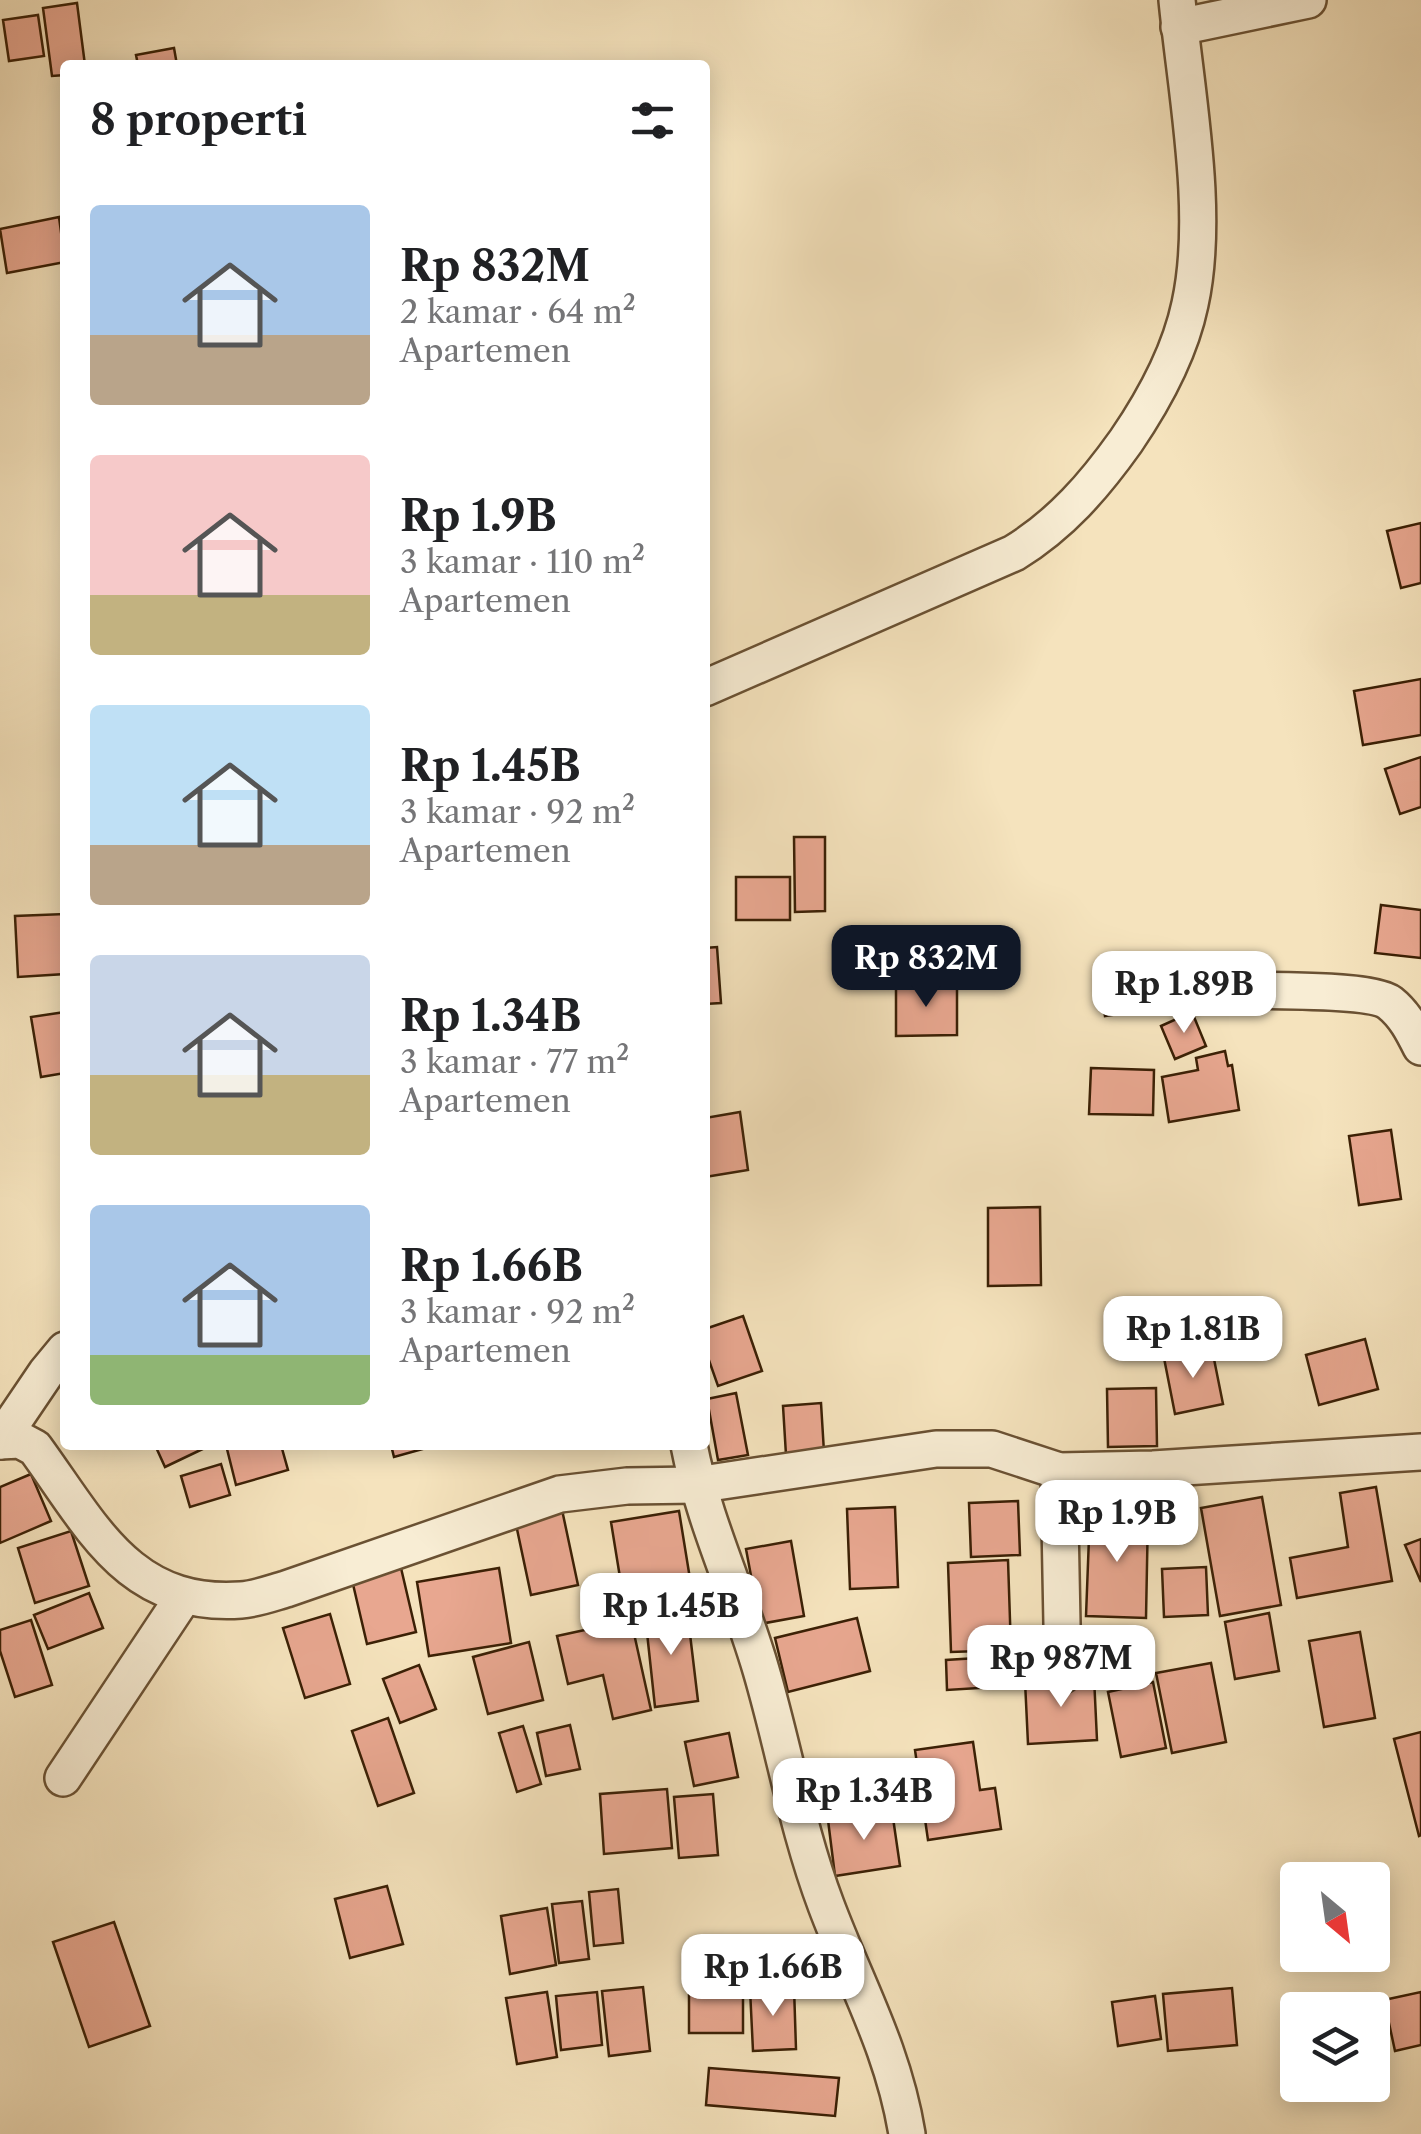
<!DOCTYPE html>
<html lang="id">
<meta charset="utf-8">
<style>
:root{--surface:#fff;--page:#f2f2f2;--text:#202124;--muted:#757577;--accent:#111827}
body{margin:0;font-family:"Libre Caslon Text",serif;background:var(--page);color:var(--text);height:100vh;display:flex;flex-direction:column;font-size:38px;white-space:nowrap}
*{box-sizing:border-box;margin:0}
p{font-size:32px;color:var(--muted)}
.icon{flex:none;width:55px;height:55px;fill:none;stroke:currentColor;stroke-width:2;stroke-linecap:round;stroke-linejoin:round}
.map{position:relative;flex:1;overflow:hidden}
.sheet{position:absolute;left:60px;top:60px;width:650px;height:1390px;display:flex;flex-direction:column;background:var(--surface);border-radius:10px;box-shadow:0 5px 25px #0003}
.sheet>*{flex:none}
.needle{width:65px;rotate:151deg}
.tools{position:absolute;left:1280px;top:1862px;display:grid;gap:20px}
.tools a{display:grid;place-items:center;width:110px;height:110px;border-radius:10px;background:var(--surface);box-shadow:0 5px 25px #0003;font-size:50px}
.price{position:absolute;translate:-50% -85px;padding:0 22px;border-radius:20px;background:#fff;color:#222;font-size:32px;line-height:65px;filter:drop-shadow(0 2px 5px #0008)}
.price::after{content:'';position:absolute;left:50%;top:60px;width:30px;height:22px;margin-left:-15px;background:inherit;clip-path:polygon(0 0,100% 0,50% 100%)}
.price.current{background:var(--accent);color:#fff}
ul{padding:0;list-style:none}
li{display:flex;align-items:center;gap:30px;height:250px;padding:0 30px}
li span{display:grid;place-items:center;flex:none;width:280px;height:200px;border-radius:10px;color:#555}
li>.icon{margin-inline-start:auto}
span .icon{width:120px;height:120px;fill:#fffc;stroke-width:1}
li b{font-size:42px}
h2{display:flex;justify-content:space-between;align-items:center;height:120px;padding:0 30px;font-size:42px}
.map>svg:first-child{display:block}
.building{fill:#e8a790;stroke:#3b2005;stroke-width:2.5}
.lines{fill:none;stroke-linecap:round;stroke-linejoin:round}
.minor-casing{stroke:#6a5133;stroke-width:40}
.minor{stroke:#f8edd4;stroke-width:35}
</style>
<div class="map">
<svg width="1421" height="2134" viewBox="0 0 1421 2134">
<rect width="100%" height="100%" fill="#f5e3bd"/>
<filter id="stains"><feTurbulence type="fractalNoise" baseFrequency=".002" numOctaves="4"/><feColorMatrix values="0 0 0 0 .2 0 0 0 0 .09 0 0 0 0 .02 0 0 0 .5 -.17"/></filter>
<radialGradient id="worn" r=".72"><stop offset=".6" stop-color="#630" stop-opacity="0"/><stop offset="1" stop-color="#630" stop-opacity=".3"/></radialGradient>
<g class="building">
<path d="M77 3 85 65H65V75L52 76 43 8Z"/>
<path d="M38 15 44 56 9 61 3 20Z"/>
<path d="M174 48 177 65H138L136 55Z"/>
<path d="M59 217 65 262 7 273 0 229Z"/>
<path d="M1421 523V583L1401 588 1387 531Z"/>
<path d="M1421 679V735L1363 745 1354 691Z"/>
<path d="M1421 757V807L1400 814 1385 769Z"/>
<path d="M794 837H825V911L795 912Z"/>
<rect x="736" y="877" width="54" height="43"/>
<path d="M1381 905 1421 910V958L1375 953Z"/>
<path d="M65 914V974L18 977 15 916Z"/>
<path d="M717 947 721 1003 705 1004V948Z"/>
<path d="M1140 976 1145 1010 1105 1016 1100 982Z"/>
<path d="M896 984H957V1035L896 1036Z"/>
<path d="M65 1012V1073L41 1077 31 1017Z"/>
<path d="M1192 1012 1206 1046 1175 1059 1161 1026Z"/>
<path d="M1225 1051 1228 1066 1232 1065 1239 1110 1169 1122 1162 1077 1198 1070 1196 1058Z"/>
<path d="M1091 1068 1154 1070 1153 1115 1089 1114Z"/>
<path d="M740 1112 748 1170 705 1177V1118Z"/>
<path d="M1391 1130 1401 1199 1359 1205 1349 1136Z"/>
<path d="M1040 1207 1041 1285 988 1286V1208Z"/>
<path d="M743 1316 762 1371 718 1386 705 1349V1329Z"/>
<path d="M1365 1339 1378 1389 1319 1405 1306 1355Z"/>
<path d="M1212 1349 1223 1404 1175 1414 1164 1358Z"/>
<path d="M1156 1388 1157 1446 1108 1447 1107 1389Z"/>
<path d="M736 1393 748 1455 718 1460 707 1399Z"/>
<path d="M821 1403 824 1452 786 1455 783 1406Z"/>
<path d="M155 1445H211L165 1467Z"/>
<path d="M226 1445H281L288 1470 236 1485Z"/>
<path d="M391 1445H437L394 1457Z"/>
<path d="M221 1464 230 1495 190 1507 181 1476Z"/>
<path d="M31 1474 51 1521 0 1543V1487Z"/>
<path d="M1376 1487 1392 1581 1297 1598 1290 1558 1348 1547 1340 1493Z"/>
<path d="M1262 1497 1281 1605 1220 1616 1201 1508Z"/>
<path d="M1018 1501 1020 1555 971 1557 969 1503Z"/>
<path d="M561 1505 578 1585 531 1595 514 1515Z"/>
<path d="M895 1507 898 1587 850 1589 847 1509Z"/>
<path d="M679 1511 691 1585 623 1596 611 1522Z"/>
<path d="M1090 1511 1148 1513 1146 1618 1086 1616Z"/>
<path d="M71 1531 89 1586 35 1603 18 1548Z"/>
<path d="M1421 1539V1582L1405 1545Z"/>
<path d="M791 1541 804 1616 760 1624 746 1549Z"/>
<path d="M1008 1560 1011 1650 951 1652 948 1563Z"/>
<path d="M1206 1567 1208 1615 1164 1617 1162 1569Z"/>
<path d="M401 1568 416 1632 367 1644 352 1580Z"/>
<path d="M499 1568 511 1643 429 1656 417 1582Z"/>
<path d="M89 1593 103 1628 48 1649 34 1615Z"/>
<path d="M687 1609 698 1701 655 1707 645 1614Z"/>
<path d="M1269 1613 1279 1671 1235 1679 1225 1622Z"/>
<path d="M330 1614 350 1684 305 1698 283 1628Z"/>
<path d="M857 1618 870 1671 788 1692 775 1638Z"/>
<path d="M31 1620 52 1685 15 1697 0 1651V1630Z"/>
<path d="M631 1620 651 1710 613 1719 603 1675 568 1684 557 1636Z"/>
<path d="M1360 1632 1375 1718 1324 1727 1309 1641Z"/>
<path d="M529 1642 543 1700 488 1714 473 1657Z"/>
<path d="M1009 1656 1011 1686 947 1690 946 1660Z"/>
<path d="M1211 1663 1226 1742 1172 1753 1156 1673Z"/>
<path d="M419 1665 436 1709 400 1723 383 1679Z"/>
<path d="M1094 1677 1097 1740 1028 1744 1025 1681Z"/>
<path d="M1153 1682 1166 1748 1121 1757 1108 1692Z"/>
<path d="M388 1718 414 1793 378 1806 352 1731Z"/>
<path d="M570 1725 580 1769 546 1776 537 1733Z"/>
<path d="M523 1726 541 1784 517 1792 499 1733Z"/>
<path d="M1421 1732V1835L1419 1836 1394 1739Z"/>
<path d="M729 1733 738 1777 694 1786 685 1742Z"/>
<path d="M973 1742 980 1790 995 1788 1001 1829 928 1840 915 1750Z"/>
<path d="M667 1789 672 1848 604 1854 600 1794Z"/>
<path d="M713 1794 718 1855 679 1858 674 1797Z"/>
<path d="M892 1811 900 1866 835 1876 828 1820Z"/>
<path d="M387 1886 403 1944 350 1958 335 1899Z"/>
<path d="M618 1889 623 1943 594 1946 589 1892Z"/>
<path d="M582 1901 589 1959 559 1963 552 1904Z"/>
<path d="M547 1908 556 1965 510 1974 501 1916Z"/>
<path d="M114 1922 150 2026 89 2047 53 1942Z"/>
<rect x="689" y="1971" width="54" height="62"/>
<path d="M643 1987 650 2051 609 2056 602 1991Z"/>
<path d="M794 1987 796 2049 753 2051 750 1989Z"/>
<path d="M1232 1988 1237 2045 1168 2051 1163 1994Z"/>
<path d="M547 1992 557 2057 517 2064 506 1998Z"/>
<path d="M597 1992 602 2045 561 2050 556 1996Z"/>
<path d="M1421 1992V2045L1395 2051 1384 2000Z"/>
<path d="M1155 1996 1161 2039 1118 2046 1112 2002Z"/>
<path d="M709 2068 839 2078 835 2116 706 2105Z"/>
</g>
<g class="lines">
<g class="minor-casing">
<g id="minor">
<path d="M1179 27 1308 0"/>
<path d="M705 688 1014 553C1061 524 1094 486 1126 441 1154 400 1180 352 1190 304 1210 213 1186 93 1177 0"/>
<path d="M1221 990C1252 991 1371 988 1390 1003 1405 1015 1413 1031 1421 1047"/>
<path d="M0 1441 20 1440 35 1448C92 1526 129 1608 241 1600 256 1599 272 1593 286 1589L560 1494 627 1486 696 1485 936 1449H992L1059 1471 1153 1469 1421 1452"/>
<path d="M0 1441 46 1373 65 1350"/>
<path d="M689 1445C704 1523 739 1594 761 1670 784 1748 797 1828 826 1905 856 1985 893 2048 907 2134"/>
<path d="M1059 1471 1063 1675"/>
<path d="M63 1778 184 1596"/>
</g>
</g>
<use href="#minor" class="minor"/>
</g>
<rect width="100%" height="100%" filter="url(#stains)"/>
<rect width="100%" height="100%" fill="url(#worn)"/>
</svg>
<div class="tools">
<a><svg class="needle" viewBox="-14 -14 28 28"><path d="M0-13l5 13h-10z" fill="#e53935"/><path d="M0 13l5-13h-10z" fill="#757577"/></svg></a>
<a><svg class="icon" aria-label="layers" viewBox="0 0 24 24"><path d="M12 4l9 5-9 5-9-5zM3 14l9 5 9-5"/></svg></a>
</div>
<b class="price current" style="left:926px;top:1010px">Rp 832M</b>
<b class="price" style="left:1184px;top:1036px">Rp 1.89B</b>
<b class="price" style="left:1193px;top:1381px">Rp 1.81B</b>
<b class="price" style="left:1117px;top:1565px">Rp 1.9B</b>
<b class="price" style="left:671px;top:1658px">Rp 1.45B</b>
<b class="price" style="left:1061px;top:1710px">Rp 987M</b>
<b class="price" style="left:864px;top:1843px">Rp 1.34B</b>
<b class="price" style="left:773px;top:2019px">Rp 1.66B</b>
<section class="sheet">
<h2>8 properti<svg class="icon" aria-label="filters" viewBox="0 0 24 24"><path d="M4 7h16M4 17h16"/><circle cx="9" cy="7" r="2"/><circle cx="15" cy="17" r="2"/></svg></h2>
<ul>
<li><span style="background:linear-gradient(#a9c7e8 65%,#b9a48a 0)"><svg class="icon" aria-label="home" viewBox="0 0 24 24"><path d="M3 11l9-7 9 7M6 9v11h12V9"/></svg></span><div><b>Rp 832M</b><p>2 kamar · 64 m²</p><p>Apartemen</p></div></li>
<li><span style="background:linear-gradient(#f6c9c9 70%,#c2b280 0)"><svg class="icon" aria-label="home" viewBox="0 0 24 24"><path d="M3 11l9-7 9 7M6 9v11h12V9"/></svg></span><div><b>Rp 1.9B</b><p>3 kamar · 110 m²</p><p>Apartemen</p></div></li>
<li><span style="background:linear-gradient(#bfe0f5 70%,#b9a48a 0)"><svg class="icon" aria-label="home" viewBox="0 0 24 24"><path d="M3 11l9-7 9 7M6 9v11h12V9"/></svg></span><div><b>Rp 1.45B</b><p>3 kamar · 92 m²</p><p>Apartemen</p></div></li>
<li><span style="background:linear-gradient(#c9d6e8 60%,#c2b280 0)"><svg class="icon" aria-label="home" viewBox="0 0 24 24"><path d="M3 11l9-7 9 7M6 9v11h12V9"/></svg></span><div><b>Rp 1.34B</b><p>3 kamar · 77 m²</p><p>Apartemen</p></div></li>
<li><span style="background:linear-gradient(#a9c7e8 75%,#8fb573 0)"><svg class="icon" aria-label="home" viewBox="0 0 24 24"><path d="M3 11l9-7 9 7M6 9v11h12V9"/></svg></span><div><b>Rp 1.66B</b><p>3 kamar · 92 m²</p><p>Apartemen</p></div></li>
</ul>
</section>
</div>
